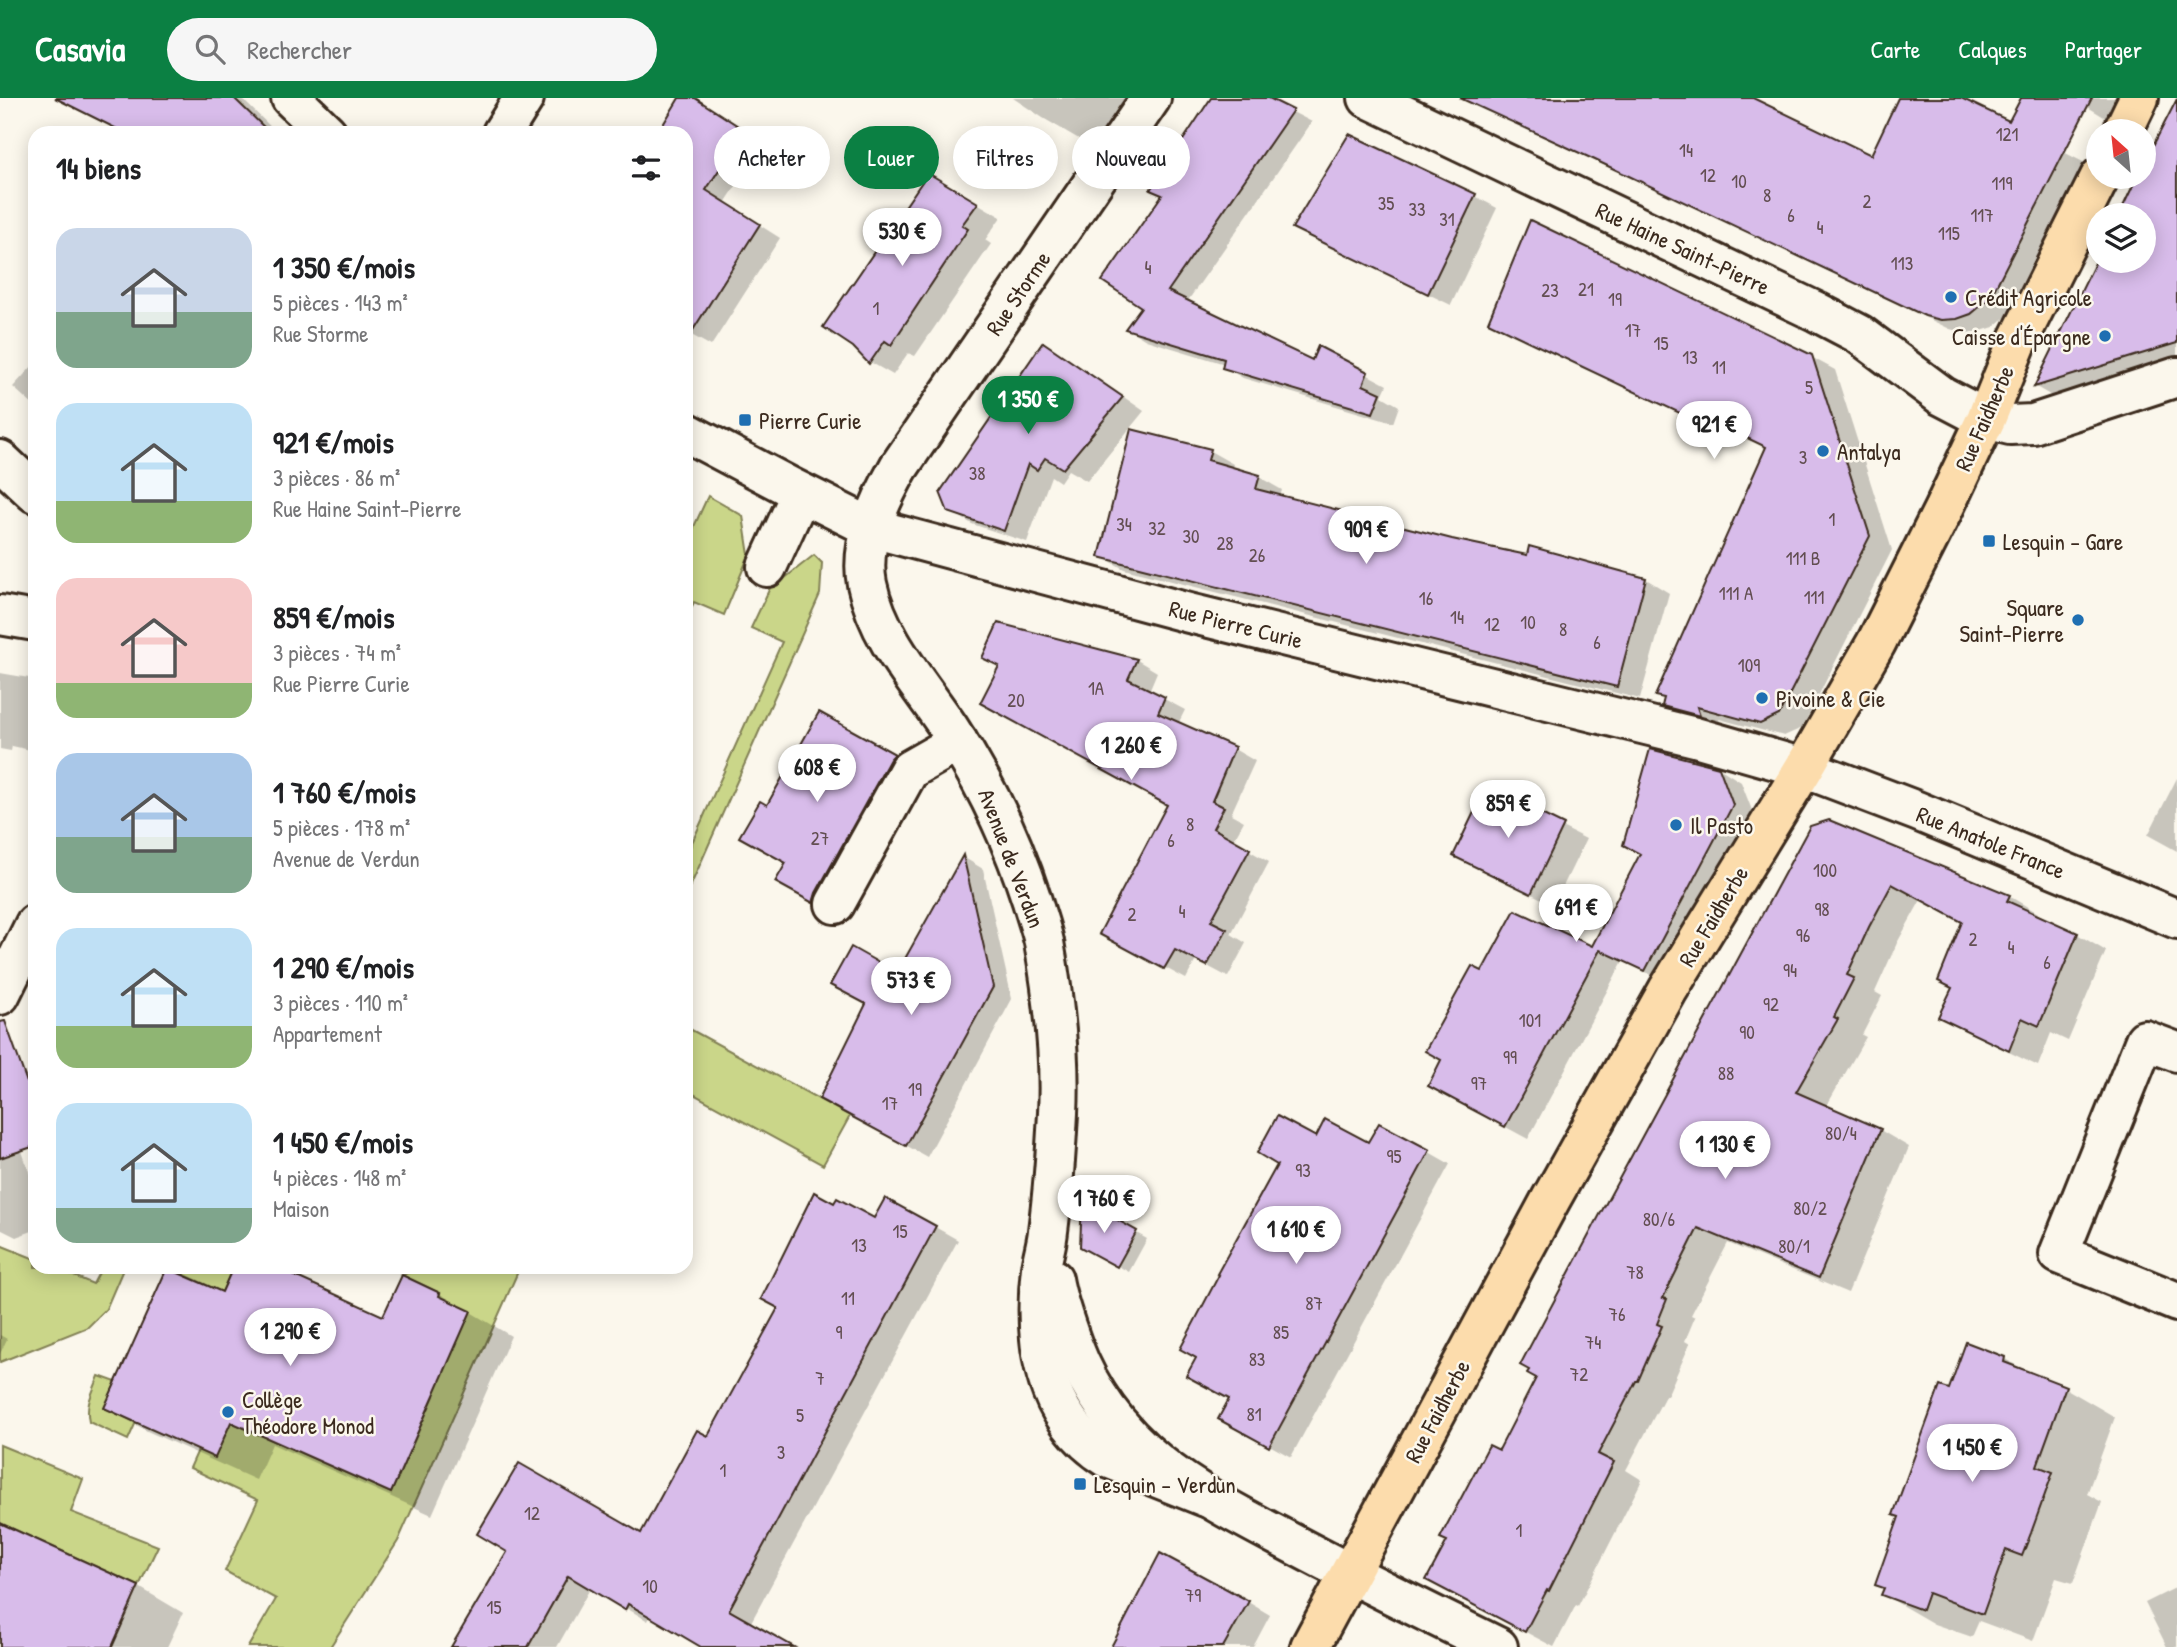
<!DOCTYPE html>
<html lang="fr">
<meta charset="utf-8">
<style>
:root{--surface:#fff;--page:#f6f6f6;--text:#202124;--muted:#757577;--accent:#0b8043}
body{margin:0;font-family:"Patrick Hand",sans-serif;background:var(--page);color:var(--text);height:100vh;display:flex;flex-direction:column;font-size:26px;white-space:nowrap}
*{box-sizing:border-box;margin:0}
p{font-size:23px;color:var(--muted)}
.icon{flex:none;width:38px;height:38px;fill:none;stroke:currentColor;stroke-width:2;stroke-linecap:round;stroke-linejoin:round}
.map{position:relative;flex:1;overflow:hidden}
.sheet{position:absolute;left:28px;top:28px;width:665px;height:1148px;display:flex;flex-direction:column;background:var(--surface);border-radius:21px;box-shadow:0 4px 18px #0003}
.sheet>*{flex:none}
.guide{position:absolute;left:714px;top:28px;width:665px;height:63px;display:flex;gap:14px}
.needle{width:46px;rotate:333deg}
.controls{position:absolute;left:2086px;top:21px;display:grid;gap:14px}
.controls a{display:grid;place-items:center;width:70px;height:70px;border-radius:50%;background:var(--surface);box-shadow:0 4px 18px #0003;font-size:35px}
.price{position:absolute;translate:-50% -60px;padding:0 16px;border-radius:24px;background:#fff;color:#222;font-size:23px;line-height:46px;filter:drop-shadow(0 2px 4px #0008)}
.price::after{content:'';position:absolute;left:50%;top:42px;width:21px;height:16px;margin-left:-10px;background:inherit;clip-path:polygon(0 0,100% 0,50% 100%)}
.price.on{background:var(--accent);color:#fff}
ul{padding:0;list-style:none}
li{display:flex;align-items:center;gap:21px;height:175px;padding:0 28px}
li span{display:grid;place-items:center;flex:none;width:196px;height:140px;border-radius:21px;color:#555}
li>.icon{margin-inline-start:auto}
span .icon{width:84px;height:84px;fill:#fffc;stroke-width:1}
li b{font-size:30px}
h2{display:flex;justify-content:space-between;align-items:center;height:84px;padding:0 28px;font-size:30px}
.chip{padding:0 24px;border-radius:32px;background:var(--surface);box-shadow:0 4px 18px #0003;font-size:24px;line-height:63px}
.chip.on{background:var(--accent);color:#fff}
header{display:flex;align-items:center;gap:42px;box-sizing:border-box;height:98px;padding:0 35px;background:var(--accent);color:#fff}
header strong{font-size:33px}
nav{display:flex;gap:38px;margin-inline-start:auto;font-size:24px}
.search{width:490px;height:63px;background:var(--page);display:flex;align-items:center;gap:18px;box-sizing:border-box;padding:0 24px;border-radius:38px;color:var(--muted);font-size:26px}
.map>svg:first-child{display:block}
.green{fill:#cad689;stroke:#828054;stroke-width:2}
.shadow{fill:#0003}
.building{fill:#d8bcea;stroke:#3b2a1e;stroke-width:2}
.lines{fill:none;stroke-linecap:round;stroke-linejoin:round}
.minor-casing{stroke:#3b2a1e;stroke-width:44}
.major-casing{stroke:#3b2a1e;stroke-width:44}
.minor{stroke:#fbf7ec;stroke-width:38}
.major{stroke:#fcdcac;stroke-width:38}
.poi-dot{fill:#1f6fb2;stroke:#fbf7ec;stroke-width:2.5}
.labels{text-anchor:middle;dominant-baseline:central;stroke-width:5;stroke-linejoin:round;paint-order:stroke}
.number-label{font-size:19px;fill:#624e51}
.street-label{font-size:23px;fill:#3b2a1e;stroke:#fbf7ec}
.poi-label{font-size:23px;fill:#3b2a1e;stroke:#fbf7ec;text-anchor:start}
</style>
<header>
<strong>Casavia</strong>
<div class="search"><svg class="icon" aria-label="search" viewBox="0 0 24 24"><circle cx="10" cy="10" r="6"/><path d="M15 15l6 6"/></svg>Rechercher</div>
<nav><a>Carte</a><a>Calques</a><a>Partager</a></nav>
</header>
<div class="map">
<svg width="2177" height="1549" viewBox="0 0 2177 1549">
<rect width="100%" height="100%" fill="#fbf7ec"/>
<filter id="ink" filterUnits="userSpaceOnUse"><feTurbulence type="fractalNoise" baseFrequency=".0143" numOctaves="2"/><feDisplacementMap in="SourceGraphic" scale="14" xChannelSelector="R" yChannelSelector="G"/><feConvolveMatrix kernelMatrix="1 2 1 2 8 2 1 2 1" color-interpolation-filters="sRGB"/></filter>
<g filter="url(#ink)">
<g class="green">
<path d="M708 398 743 418 749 457 724 517 694 504 686 521V446Z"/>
<path d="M814 457 822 465 820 496 686 798V758L782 544 751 530 777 475 785 480Z"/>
<path d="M686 929 850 1018 823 1067 686 992Z"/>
<path d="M0 1147 35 1161V1169H53L93 1186 102 1169H124L106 1211 88 1229 0 1264Z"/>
<path d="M167 1169H233L222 1194Z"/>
<path d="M423 1169H520L398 1443 330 1549H248L276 1501 225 1473 258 1402 190 1370 198 1352 231 1324 391 1395 434 1298 359 1264 427 1226 440 1195 402 1177Z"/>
<path d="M99 1278 116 1284 105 1310 136 1324 128 1342 89 1324C85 1306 93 1294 99 1278Z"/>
<path d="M0 1347 83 1381 71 1414 158 1448 139 1488 0 1425Z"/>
</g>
<g class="shadow">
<path d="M206 0H241L277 35H182Z"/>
<path d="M681 0H693L764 45 725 105 780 140 711 248 686 234V35H660Z"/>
<path d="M1013 0H1140L1103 55 1043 20Z"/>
<path d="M1214 0H1265L1312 24 1187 204 1312 265 1319 251 1387 287 1382 298 1399 308 1393 325 1243 280 1224 269 1225 266 1146 242 1128 231 1143 209 1164 98Z"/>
<path d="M1463 0H1751L1872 60 1901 0H1958L2087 66 2013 213 1994 229 1981 233 1966 235 1950 231Z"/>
<path d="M2073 0H2121L2109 22Z"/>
<path d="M2177 3V263L2057 301 2036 289 2098 163H2144V117H2121L2140 79H2144V71Z"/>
<path d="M929 77 1001 119 985 142 991 146 915 258 908 255 893 277 870 264Z"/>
<path d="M1475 98 1497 110 1451 207 1316 142Z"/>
<path d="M1490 223 1811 259 1835 272 1892 452 1802 630 1784 638 1719 621 1722 629 1687 621 1664 608 1665 602 1657 597 1768 350 1711 322 1708 329 1513 237Z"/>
<path d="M1044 247 1067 260 1144 313 1087 383 1068 372 1060 384 1051 378 1027 444 972 426 949 412Z"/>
<path d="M35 265V309L13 289Z"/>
<path d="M1210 353 1233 366 1232 371 1259 379 1282 392 1280 399 1452 442 1528 459 1530 451 1646 481 1669 495 1640 601 1124 471 1101 458Z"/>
<path d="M999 527 1137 562 1157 574 1149 593 1185 612 1178 626 1234 651 1255 663 1231 716 1244 723 1233 743 1269 764 1231 836 1246 845 1228 879 1196 862 1186 881 1119 845 1169 707 1001 569Z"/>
<path d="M0 575 35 581V653L12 648 11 653 0 651Z"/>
<path d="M820 617 916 670 836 816 799 797 768 710Z"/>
<path d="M1719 670 1741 684 1755 720 1668 885 1623 863 1528 1041 1452 1000 1482 876 1593 850 1643 756Z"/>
<path d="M2177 680V753L2148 737Z"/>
<path d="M1487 692 1586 741 1554 807 1455 758Z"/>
<path d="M1811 730 2009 798 2038 815 2036 818 2077 836 2106 853 2068 943 2051 935 2038 968 1969 935 1940 918 1954 890 1964 824 1922 800 1897 845 1875 894 1882 898 1862 937 1866 939 1826 1009 1880 1032 1909 1049 1848 1195 1728 1145 1691 1217 1695 1219 1685 1243 1690 1246 1667 1298H1665L1626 1372 1642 1382 1578 1508 1576 1507 1554 1549 1457 1498 1500 1354Z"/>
<path d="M963 759 983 771 1012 901 927 1059 842 1012 868 906 898 877Z"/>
<path d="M35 979V1046L0 998V992Z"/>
<path d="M0 1041 22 1053 35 1091V1132L16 1139 0 1131Z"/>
<path d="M1316 1042 1369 1046 1429 1054 1450 1066 1291 1359 1242 1332 1231 1301Z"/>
<path d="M1083 1105 1147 1141 1129 1174 1082 1148Z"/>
<path d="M835 1107 874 1122 935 1129 958 1142 750 1526 777 1549H705L651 1517 648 1523 591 1489 557 1549H453L510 1454 642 1438 709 1341Z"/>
<path d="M235 1169H271L384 1221 440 1196 511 1238 432 1417 272 1346 256 1382 147 1333 107 1310 223 1197Z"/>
<path d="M0 1237 7 1241 0 1256Z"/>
<path d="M2005 1261 2033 1277 2065 1290 2115 1319 2087 1396 2102 1404 2073 1485 2056 1480 2033 1543 1979 1523 1972 1539 1934 1526 1884 1497 1885 1491 1877 1486 1950 1294Z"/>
<path d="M0 1427 139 1489 183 1515 167 1549H0Z"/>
<path d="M2177 1489V1549H2167L2145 1505Z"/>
<path d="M1248 1504 1270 1517 1253 1549H1112Z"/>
</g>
<g class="building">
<path d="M55 0H234L270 35H125Z"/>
<path d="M679 0H695L749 35H743L706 92 760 126 686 243V35H658Z"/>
<path d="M1211 0H1269L1293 12 1168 193 1312 262 1318 248 1368 274 1363 287 1381 295 1373 315 1222 270 1224 261 1125 231 1141 209 1102 183 1162 97 1150 92Z"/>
<path d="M1460 0H1753L1871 57 1898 0H1961L2009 23 2021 0H2092L1990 200 1971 216 1957 221 1941 222 1925 218 1595 62Z"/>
<path d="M2177 1V245L2034 289 2098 159V163H2144V117H2119L2137 79H2144V65Z"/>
<path d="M1349 36 1476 96 1428 196 1292 130Z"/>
<path d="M928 75 978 105 962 127 968 131 891 247 885 243 869 266 853 249 823 229Z"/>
<path d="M1530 122 1812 257 1870 438 1779 617 1760 626 1697 609 1700 618 1662 608 1664 600 1655 598 1766 349 1687 311 1684 317 1488 224Z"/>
<path d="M1043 244 1123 299 1063 371 1045 360 1037 372 1028 366 1004 433 948 414 940 394Z"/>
<path d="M1131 331 1211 351 1208 362 1260 377 1256 391 1452 441 1527 457 1529 448 1646 480 1617 589 1099 459Z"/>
<path d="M998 525 1137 561 1128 581 1165 599 1158 615 1235 649 1212 703 1224 709 1213 730 1250 751 1211 823 1227 831 1207 868 1175 852 1164 871 1099 836 1167 707 980 605 999 568 982 560Z"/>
<path d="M819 614 895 656 890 661 816 795 813 805 775 784 786 765 739 739 760 703 767 707Z"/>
<path d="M1650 651 1719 669 1733 707 1645 873 1600 852 1505 1029 1428 988 1441 962 1425 953 1472 868 1482 873 1515 812 1592 848 1640 756 1623 747Z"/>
<path d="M1486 689 1564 727 1531 796 1453 758Z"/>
<path d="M1829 722 2010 797 2007 803 2078 835 2039 928 2022 920 2009 953 1938 919 1952 890 1938 883 1962 824 1892 786 1869 829 1847 877 1854 880 1834 919 1838 921 1796 994 1881 1031 1819 1180 1698 1130 1663 1200 1667 1201 1657 1226 1662 1228 1638 1283H1636L1598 1356 1614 1364 1549 1493 1547 1492 1525 1534 1426 1482 1447 1443 1440 1440 1489 1347 1499 1352 1536 1280 1527 1275 1529 1272 1520 1267 1605 1107 1810 728Z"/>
<path d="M963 757 993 889 906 1048 819 1001 866 906 830 887 851 849 897 875Z"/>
<path d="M5 923 35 1007V1048L0 1060V924Z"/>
<path d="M1277 1018 1316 1039 1325 1021 1368 1044 1379 1025 1430 1052 1269 1349 1218 1321 1229 1301 1186 1278 1196 1260 1180 1251 1219 1177 1217 1176 1277 1067 1257 1055Z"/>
<path d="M814 1094 834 1105 837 1100 874 1120 885 1100 936 1128 729 1512 794 1549H701L628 1506 625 1512 568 1478 528 1549H451L507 1454 477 1436 519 1365 641 1435 697 1332 708 1338 778 1210 761 1201Z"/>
<path d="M1082 1102 1137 1133 1117 1169 1080 1149Z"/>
<path d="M233 1169H275L383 1218 402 1177 440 1195 439 1198 471 1213 391 1395 231 1324 215 1360 104 1310 167 1170 222 1194Z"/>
<path d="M1966 1244 2005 1259 2004 1264 2066 1288 2037 1368 2053 1374 2031 1435 2022 1458 2006 1452 1983 1516 1928 1495 1922 1512 1881 1497 1884 1490 1875 1487 1899 1419 1893 1417 1940 1288 1949 1291Z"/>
<path d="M0 1425 139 1488 112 1549H0Z"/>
<path d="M1160 1455 1249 1503 1223 1549H1111Z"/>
</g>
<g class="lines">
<g class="minor-casing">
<g id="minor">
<path d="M291 0 327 35"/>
<path d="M1151 0 899 369C880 403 859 446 867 486 878 540 919 585 949 630 985 684 1012 741 1032 803 1036 817 1041 830 1044 844 1054 901 1061 958 1058 1015 1056 1054 1053 1094 1048 1133 1047 1145 1043 1157 1041 1170 1033 1242 1041 1318 1108 1360L1206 1399"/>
<path d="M1368 0 1817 214 1859 236 1942 298 1986 321 2010 327 2033 326 2177 279"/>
<path d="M502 35 524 0"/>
<path d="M686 334 792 390 872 430 1189 515 1695 639 1804 670 1917 713 2177 821"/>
<path d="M0 362 35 395"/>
<path d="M767 469 801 395"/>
<path d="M0 517 35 523"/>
<path d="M835 806 909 672 958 644"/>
<path d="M0 897 35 826"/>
<path d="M2177 954 2145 942 2059 1156 2177 1204"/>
<path d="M1053 1181C1057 1204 1065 1226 1073 1248 1114 1357 1201 1397 1297 1448 1363 1483 1431 1516 1498 1549"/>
</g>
</g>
<g class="major-casing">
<g id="major">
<path d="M2123 33 2139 0"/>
<path d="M1310 1549 1551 1101 1668 892 1804 670 1876 545 1943 412 1986 321 2016 247 2100 79"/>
</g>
</g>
<use href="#minor" class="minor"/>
<use href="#major" class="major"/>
</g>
</g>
<g class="poi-dot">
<circle cx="1951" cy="199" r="7"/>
<circle cx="2105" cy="238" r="7"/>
<rect x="738" y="315" width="14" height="14" rx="3.5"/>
<circle cx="1823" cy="353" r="7"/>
<rect x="1982" y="436" width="14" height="14" rx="3.5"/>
<circle cx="2078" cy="522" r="7"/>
<circle cx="1762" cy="600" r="7"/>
<circle cx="1676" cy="727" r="7"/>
<circle cx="228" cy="1314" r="7"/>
<rect x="1073" y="1379" width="14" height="14" rx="3.5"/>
</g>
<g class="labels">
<g class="number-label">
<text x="2007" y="36">121</text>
<text x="1686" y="52">14</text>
<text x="1708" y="77">12</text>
<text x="1739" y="83">10</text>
<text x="2002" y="85">119</text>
<text x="1767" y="97">8</text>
<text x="1867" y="103">2</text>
<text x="1386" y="105">35</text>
<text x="1417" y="111">33</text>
<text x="1791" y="117">6</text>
<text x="1982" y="117">117</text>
<text x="1447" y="121">31</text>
<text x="1820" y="129">4</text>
<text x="1949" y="135">115</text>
<text x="1902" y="165">113</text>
<text x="1148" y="169">4</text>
<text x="1586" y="191">21</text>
<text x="1550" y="192">23</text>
<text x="1615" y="201">19</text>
<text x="876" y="210">1</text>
<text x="1633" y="232">17</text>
<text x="1661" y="245">15</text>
<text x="1690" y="259">13</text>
<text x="1719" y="269">11</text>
<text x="1809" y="289">5</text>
<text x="1803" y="359">3</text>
<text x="977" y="375">38</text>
<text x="1832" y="421">1</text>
<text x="1124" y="426">34</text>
<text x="1157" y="430">32</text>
<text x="1191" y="438">30</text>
<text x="1225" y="445">28</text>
<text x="1257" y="457">26</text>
<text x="1803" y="460">111 B</text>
<text x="1736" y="495">111 A</text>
<text x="1814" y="499">111</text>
<text x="1426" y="500">16</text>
<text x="1457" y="519">14</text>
<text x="1528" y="524">10</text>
<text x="1492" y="526">12</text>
<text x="1563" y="531">8</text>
<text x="1597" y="544">6</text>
<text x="1749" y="567">109</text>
<text x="1096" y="590">1A</text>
<text x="1016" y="602">20</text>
<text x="1190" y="726">8</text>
<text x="820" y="740">27</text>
<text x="1171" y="742">6</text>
<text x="1825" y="772">100</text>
<text x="1822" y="811">98</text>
<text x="1182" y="813">4</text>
<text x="1132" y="816">2</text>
<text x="1803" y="837">96</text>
<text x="1973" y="841">2</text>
<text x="2011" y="849">4</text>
<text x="2047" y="864">6</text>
<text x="1790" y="872">94</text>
<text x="1771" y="906">92</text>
<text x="1530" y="922">101</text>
<text x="1747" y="934">90</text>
<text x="1510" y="959">99</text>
<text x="1726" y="975">88</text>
<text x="1479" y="985">97</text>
<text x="915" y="991">19</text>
<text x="890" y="1005">17</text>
<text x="1841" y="1035">80/4</text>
<text x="1394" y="1058">95</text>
<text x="1303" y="1072">93</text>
<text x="1810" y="1110">80/2</text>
<text x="1659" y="1121">80/6</text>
<text x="900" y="1133">15</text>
<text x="859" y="1147">13</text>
<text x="1794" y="1148">80/1</text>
<text x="1635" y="1174">78</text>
<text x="848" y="1200">11</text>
<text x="1314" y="1205">87</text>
<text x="1617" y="1216">76</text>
<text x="839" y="1234">9</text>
<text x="1281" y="1234">85</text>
<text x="1593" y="1244">74</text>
<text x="1257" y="1261">83</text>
<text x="1579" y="1276">72</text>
<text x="820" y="1280">7</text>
<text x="1254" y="1316">81</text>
<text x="800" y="1317">5</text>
<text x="781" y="1354">3</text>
<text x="723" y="1372">1</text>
<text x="532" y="1415">12</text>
<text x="1519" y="1432">1</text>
<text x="650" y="1488">10</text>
<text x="1193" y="1497">79</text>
<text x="494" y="1509">15</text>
</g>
<g class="street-label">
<text transform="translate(1683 150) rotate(25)">Rue Haine Saint-Pierre</text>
<text transform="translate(1018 195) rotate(-56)">Rue Storme</text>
<text transform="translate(1984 320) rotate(-66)">Rue Faidherbe</text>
<text transform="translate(1236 526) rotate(14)">Rue Pierre Curie</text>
<text transform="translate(1991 744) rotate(22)">Rue Anatole France</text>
<text transform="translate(1012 760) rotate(69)">Avenue de Verdun</text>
<text transform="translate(1713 818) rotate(-59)">Rue Faidherbe</text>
<text transform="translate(1437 1313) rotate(-62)">Rue Faidherbe</text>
</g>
<g class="poi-label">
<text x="1965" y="199">Crédit Agricole</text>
<text x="2091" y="238" text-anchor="end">Caisse d'Épargne</text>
<text x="759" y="322">Pierre Curie</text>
<text x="1837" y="353">Antalya</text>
<text x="2003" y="443">Lesquin – Gare</text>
<text x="2064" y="509" text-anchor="end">Square<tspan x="2064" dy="26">Saint-Pierre</tspan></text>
<text x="1776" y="600">Pivoine &amp; Cie</text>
<text x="1690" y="727">Il Pasto</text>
<text x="242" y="1301">Collège<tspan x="242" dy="26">Théodore Monod</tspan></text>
<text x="1094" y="1386">Lesquin – Verdun</text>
</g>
</g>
</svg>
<div class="controls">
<a><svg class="needle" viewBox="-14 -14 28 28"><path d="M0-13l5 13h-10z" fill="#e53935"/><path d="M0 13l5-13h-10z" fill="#757577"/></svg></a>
<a><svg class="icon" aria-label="layers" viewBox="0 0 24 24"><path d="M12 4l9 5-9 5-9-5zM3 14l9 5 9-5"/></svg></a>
</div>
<b class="price" style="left:902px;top:170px">530 €</b>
<b class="price on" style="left:1028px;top:338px">1 350 €</b>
<b class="price" style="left:1714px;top:363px">921 €</b>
<b class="price" style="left:1366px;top:468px">909 €</b>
<b class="price" style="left:1131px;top:684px">1 260 €</b>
<b class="price" style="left:817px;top:706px">608 €</b>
<b class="price" style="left:1508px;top:742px">859 €</b>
<b class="price" style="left:1576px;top:846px">691 €</b>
<b class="price" style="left:911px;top:919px">573 €</b>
<b class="price" style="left:1725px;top:1083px">1 130 €</b>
<b class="price" style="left:1104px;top:1137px">1 760 €</b>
<b class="price" style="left:1296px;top:1168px">1 610 €</b>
<b class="price" style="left:290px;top:1270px">1 290 €</b>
<b class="price" style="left:1972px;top:1386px">1 450 €</b>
<div class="guide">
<a class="chip">Acheter</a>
<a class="chip on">Louer</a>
<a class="chip">Filtres</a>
<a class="chip">Nouveau</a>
</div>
<section class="sheet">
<h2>14 biens<svg class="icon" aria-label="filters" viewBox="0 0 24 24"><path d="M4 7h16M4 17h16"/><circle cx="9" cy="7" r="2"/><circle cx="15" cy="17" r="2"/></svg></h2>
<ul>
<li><span style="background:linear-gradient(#c9d6e8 60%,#7fa58c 0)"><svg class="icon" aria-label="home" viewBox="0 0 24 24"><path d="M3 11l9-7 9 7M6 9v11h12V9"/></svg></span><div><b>1 350 €/mois</b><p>5 pièces · 143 m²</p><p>Rue Storme</p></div></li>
<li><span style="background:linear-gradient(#bfe0f5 70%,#8fb573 0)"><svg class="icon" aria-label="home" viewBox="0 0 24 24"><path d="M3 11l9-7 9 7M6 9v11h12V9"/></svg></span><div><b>921 €/mois</b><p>3 pièces · 86 m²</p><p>Rue Haine Saint-Pierre</p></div></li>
<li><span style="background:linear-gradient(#f6c9c9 75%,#8fb573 0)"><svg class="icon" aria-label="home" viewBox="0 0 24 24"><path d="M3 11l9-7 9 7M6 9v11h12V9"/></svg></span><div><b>859 €/mois</b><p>3 pièces · 74 m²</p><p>Rue Pierre Curie</p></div></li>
<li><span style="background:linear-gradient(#a9c7e8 60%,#7fa58c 0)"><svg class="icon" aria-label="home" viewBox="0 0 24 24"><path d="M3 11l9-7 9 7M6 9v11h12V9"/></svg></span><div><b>1 760 €/mois</b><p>5 pièces · 178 m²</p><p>Avenue de Verdun</p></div></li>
<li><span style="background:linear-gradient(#bfe0f5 70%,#8fb573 0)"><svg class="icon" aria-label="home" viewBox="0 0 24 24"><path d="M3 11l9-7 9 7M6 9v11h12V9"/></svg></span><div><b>1 290 €/mois</b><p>3 pièces · 110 m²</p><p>Appartement</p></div></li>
<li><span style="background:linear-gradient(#bfe0f5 75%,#7fa58c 0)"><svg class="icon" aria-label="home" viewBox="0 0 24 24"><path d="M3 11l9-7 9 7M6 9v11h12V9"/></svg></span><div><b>1 450 €/mois</b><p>4 pièces · 148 m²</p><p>Maison</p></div></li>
</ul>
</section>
</div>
